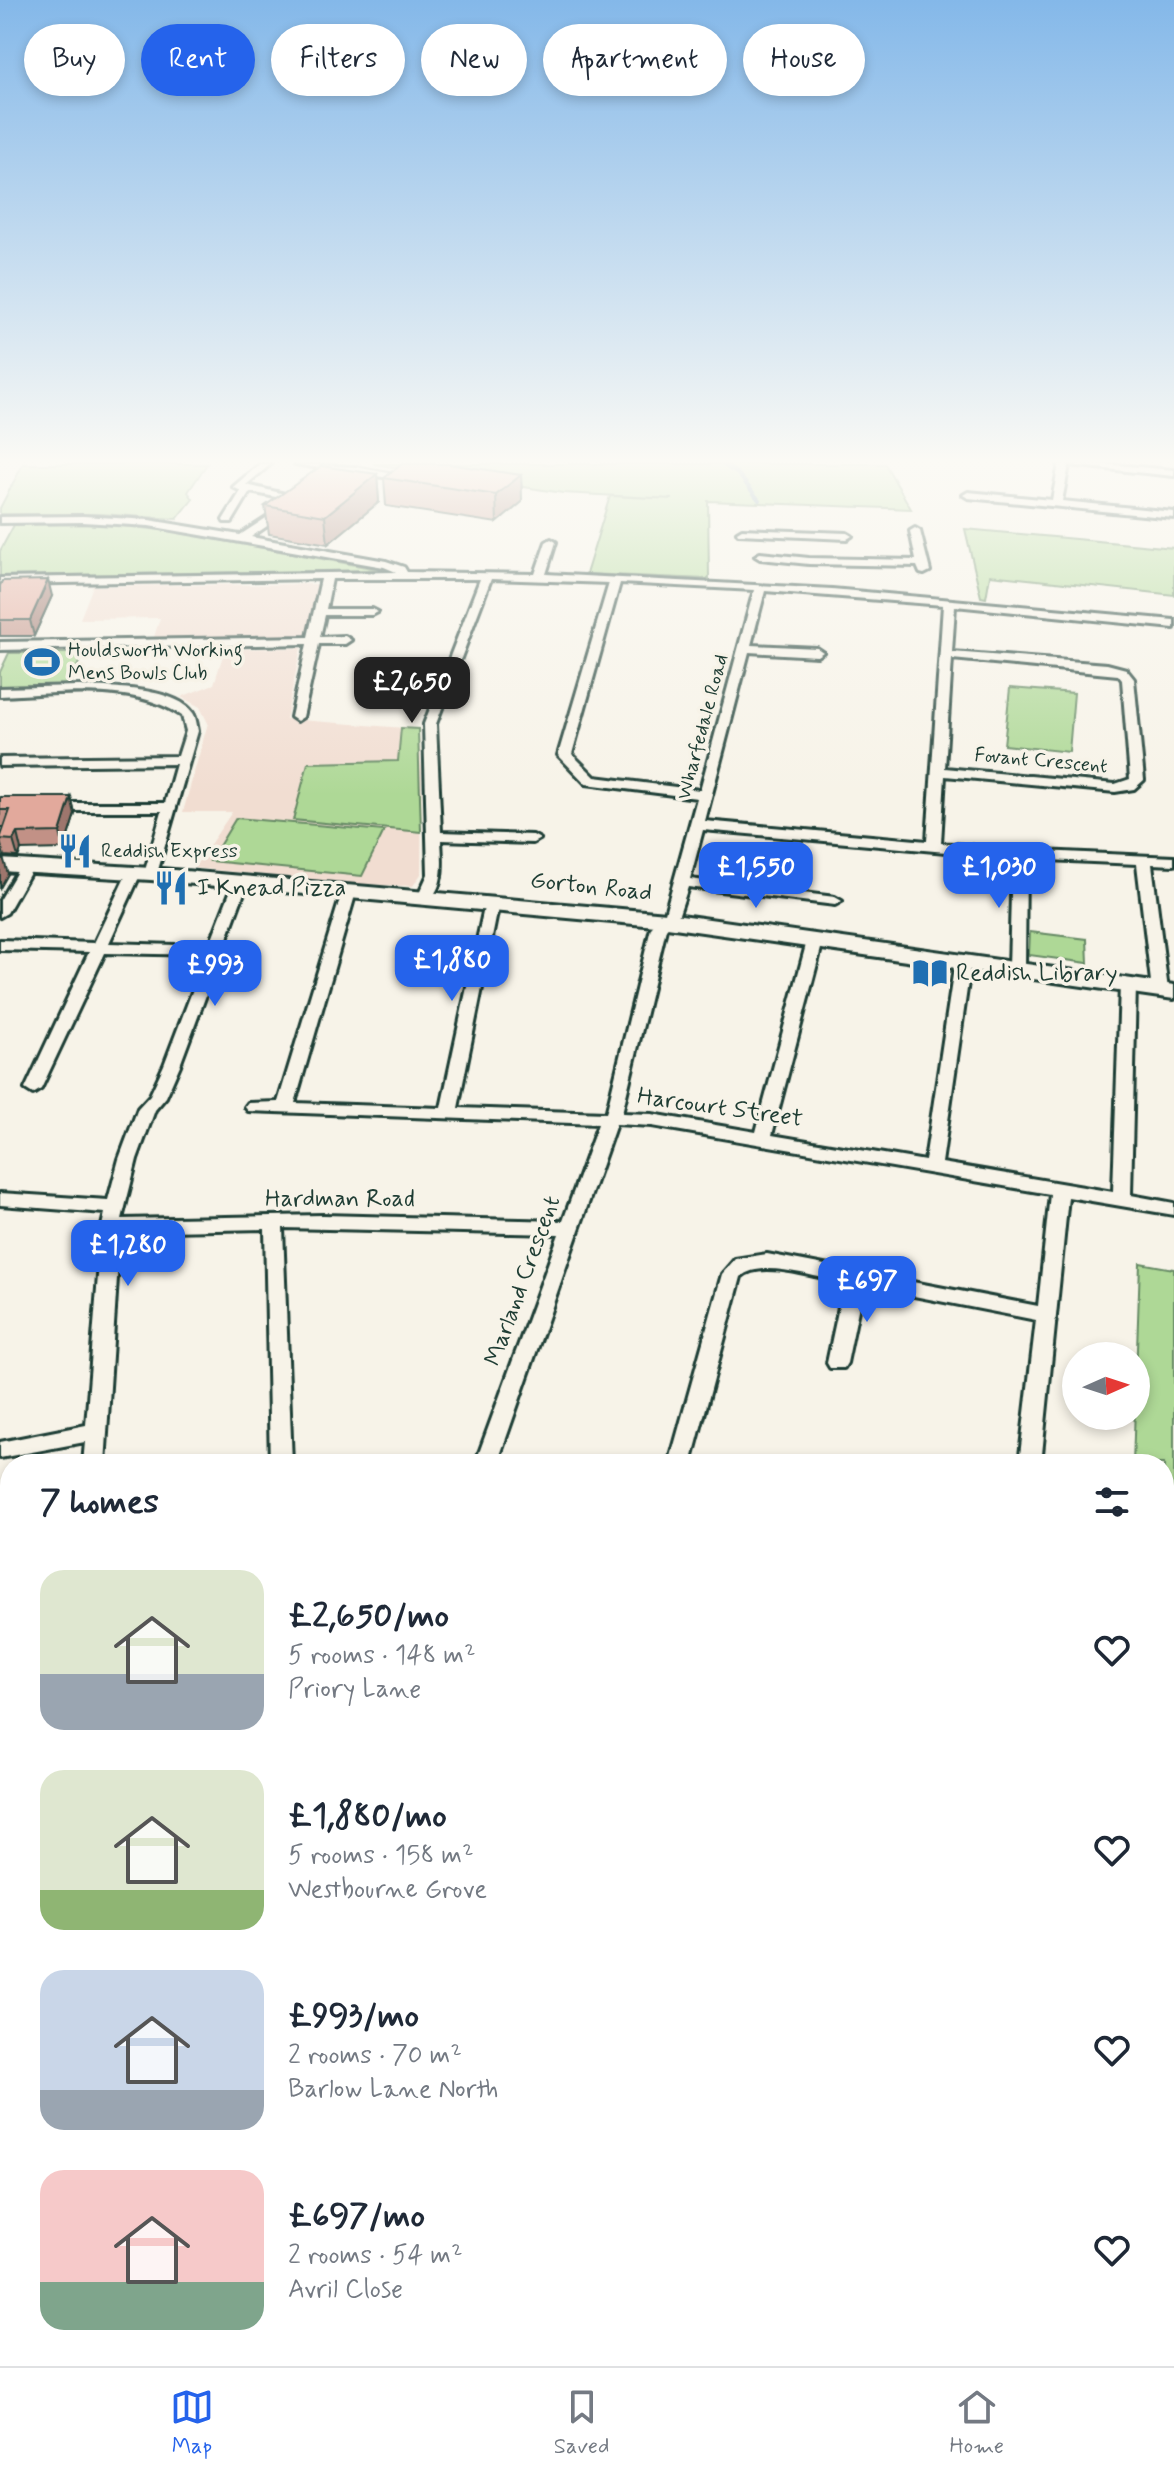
<!DOCTYPE html>
<meta charset="utf-8">
<style>
:root{--surface:#fff;--page:#f6f6f7;--text:#1f2937;--muted:#747a83;--line:#e0e1e3;--accent:#2563eb}
body{margin:0;font-family:Mynerve,sans-serif;background:var(--page);color:var(--text);height:100vh;display:flex;flex-direction:column;font-size:30px;white-space:nowrap}
*{box-sizing:border-box;margin:0}
p{font-size:26px;color:var(--muted)}
.icon{flex:none;width:44px;height:44px;fill:none;stroke:currentColor;stroke-width:2;stroke-linecap:round;stroke-linejoin:round}
.map{position:relative;flex:1;overflow:hidden}
.sheet{position:absolute;left:0px;top:1454px;width:1174px;height:912px;display:flex;flex-direction:column;background:var(--surface);border-radius:32px 32px 0 0;box-shadow:0 4px 12px #0003}
.sheet>*{flex:none}
.hud{position:absolute;left:24px;top:24px;width:1126px;height:72px;display:flex;gap:16px}
.needle{width:52px;rotate:87deg}
.fabs{position:absolute;left:1062px;top:1342px;display:grid;gap:16px}
.fabs a{display:grid;place-items:center;width:88px;height:88px;border-radius:50%;background:var(--surface);box-shadow:0 4px 12px #0003;font-size:40px}
.price{position:absolute;translate:-50% -68px;padding:0 18px;border-radius:16px;background:var(--accent);color:#fff;font-size:26px;line-height:52px;filter:drop-shadow(0 2px 4px #0008)}
.price::after{content:'';position:absolute;left:50%;top:48px;width:24px;height:18px;margin-left:-12px;background:inherit;clip-path:polygon(0 0,100% 0,50% 100%)}
.price.current{background:#222;color:#fff}
ul{padding:0;list-style:none}
li{display:flex;align-items:center;gap:24px;height:200px;padding:0 40px}
li span{display:grid;place-items:center;flex:none;width:224px;height:160px;border-radius:24px;color:#555}
li>.icon{margin-inline-start:auto}
span .icon{width:96px;height:96px;fill:#fffc;stroke-width:1}
li b{font-size:34px}
h2{display:flex;justify-content:space-between;align-items:center;height:96px;padding:0 40px;font-size:34px}
.tag{padding:0 28px;border-radius:36px;background:var(--surface);box-shadow:0 4px 12px #0003;font-size:28px;line-height:72px}
.tag.current{background:var(--accent);color:#fff}
.dock{display:flex;justify-content:space-around;align-items:center;height:112px;border-top:2px solid var(--line);background:var(--surface);font-size:22px;color:var(--muted)}
.dock a{display:grid;justify-items:center;gap:4px}
.dock .current{color:var(--accent)}
.map>svg:first-child{display:block}
.built{fill:#f1ddd1}
.green{fill:#aed896;stroke:#668a65;stroke-width:2}
.water{fill:#8ebfea;stroke:#628ba1;stroke-width:2}
.lines{fill:none;stroke-linecap:round;stroke-linejoin:round}
.stream{stroke:#628ba1;stroke-width:4}
.street-casing{stroke:#1f3d34;stroke-width:6}
.secondary-casing{stroke:#1f3d34;stroke-width:6}
.street{fill:#f7f3e8;fill-rule:evenodd}
.secondary{fill:#f7f3e8;fill-rule:evenodd}
.rail-casing{stroke:#1f3d34;stroke-width:12}
.rail{stroke:#f7f3e8;stroke-width:9;stroke-dasharray:28;stroke-linecap:butt}
.wall{fill:#c29186;stroke:#1f3d34;stroke-width:2}
.shaded-wall{fill:#9e766d;stroke:#1f3d34;stroke-width:2}
.building{fill:#e2a99c;stroke:#1f3d34;stroke-width:2}
.labels{text-anchor:middle;dominant-baseline:central;stroke-width:7;stroke-linejoin:round;paint-order:stroke}
.far-poi-label{font-size:20px;fill:#1f3d34;stroke:#f7f3e8;text-anchor:start}
.far-street-label{font-size:20px;fill:#1f3d34;stroke:#f7f3e8}
.street-label{font-size:24px;fill:#1f3d34;stroke:#f7f3e8}
.poi-label{font-size:24px;fill:#1f3d34;stroke:#f7f3e8;text-anchor:start}
</style>
<div class="map">
<svg width="1174" height="2366" viewBox="0 0 1174 2366">
<rect width="100%" height="100%" fill="#f7f3e8"/>
<filter id="ink" filterUnits="userSpaceOnUse"><feTurbulence type="fractalNoise" baseFrequency=".0125" numOctaves="2"/><feDisplacementMap in="SourceGraphic" scale="16" xChannelSelector="R" yChannelSelector="G"/><feConvolveMatrix kernelMatrix="1 2 1 2 8 2 1 2 1" color-interpolation-filters="sRGB"/></filter>
<g filter="url(#ink)">
<g class="built">
<path d="M318 584 307 638 153 640 160 618 80 619 93 586Z"/>
<path d="M301 648 286 719 418 729 422 769 421 874 413 886 355 884 194 868 232 812H183L208 723 200 707 181 697 214 684 225 649Z"/>
<path d="M0 2310 10 2324V2356H33L40 2366H0Z"/>
</g>
<g class="green">
<path d="M23 464H207L188 492 193 499 177 519 100 514H0V508Z"/>
<path d="M373 464H885L911 509 708 501 709 579 586 574 610 496 673 499 563 493Z"/>
<path d="M104 524 170 531 382 570 0 576V551L14 525Z"/>
<path d="M965 529 1174 548V595L990 575 986 598 981 597Z"/>
<path d="M9 653H83L69 685 0 686V672Z"/>
<path d="M1010 688 1074 693 1069 752 1004 745Z"/>
<path d="M401 728 418 729 421 832 293 820 308 763 398 761Z"/>
<path d="M236 818 384 831 362 876 210 861Z"/>
<path d="M1030 932 1087 939 1088 963 1029 955Z"/>
<path d="M1140 1263 1174 1269V1763L1164 1757V1464H1133Z"/>
<path d="M1 1961 10 1978V2083L0 2067Z"/>
<path d="M191 2356H585L591 2366H197Z"/>
</g>
<path class="water" d="M1174 1493V1752L1164 1745V1520Z"/>
<g class="lines">
<path class="stream" d="M722 464 738 474 759 500"/>
<g class="street-casing">
<g id="street">
<path d="M260 464H271L246 485 307 499 302 502 250 492 232 522H224L223 520 241 491 233 487Z"/>
<path d="M295 464 355 467 416 478 411 481 355 473 332 483 327 480 339 471Z"/>
<path d="M1059 464H1104L1174 470V476L1069 465 1062 501 1174 512V518L968 498 963 495 968 492 1052 500Z"/>
<path d="M283 507 292 509 251 537 386 561 404 567 407 572 535 574 546 542 551 539 556 542 546 574 832 589 1174 620V628L955 606 952 652 1107 664 1126 669 1134 679 1144 780 1134 789 1115 792 945 776 941 843 1019 850 1174 857V865L1152 864 1168 990 1166 993 1160 995 1152 990 1137 864 1026 859 1025 968 1017 973 1009 968 1012 858 703 830 690 879 835 897 842 901 835 905 688 887 679 914 666 929 622 1113 652 1114 756 1132 807 941 815 936 823 941 772 1135 925 1161 955 961 963 956 971 961 942 1163 1113 1192 1120 985 1128 980 1134 982 1136 985 1131 1195 1174 1203V1215L1068 1197 1041 1464H1019L1036 1320 863 1286 847 1363 844 1368H830L827 1363 844 1283C819 1278 759 1258 741 1277L691 1464H669L722 1274 735 1259 767 1254 1038 1306 1050 1194 652 1126 616 1124 497 1464H475L559 1234 283 1228 292 1464H270L265 1229 120 1232 105 1464H83L85 1442 0 1458V1442L86 1425 102 1226 105 1213 0 1205V1193L108 1200 119 1159 138 1108 150 1095 164 1065 206 955 105 953 41 1089 33 1094 25 1089 89 952 0 950V940L94 943 127 873 134 869 141 873 109 943 209 946 234 882 241 878 248 882 180 1065 166 1097 155 1110 137 1159 122 1219 323 1215 563 1221 598 1124 248 1111 245 1107 248 1103 278 1102 342 892 349 888 356 892 295 1103 441 1108 485 903 492 899 499 903 458 1108 606 1113 607 1110 651 928 665 913 697 798 586 784 558 755 609 583 491 579 436 724 441 832 533 835 540 839 533 843 441 840C442 860 446 893 424 902L417 898 428 874 424 724 480 579H332L326 609H372L378 612 372 615H325L320 637 345 636 351 640 345 644H319L303 717 297 721 291 717 307 644 0 650V642L308 637 321 579 0 584V578L396 572 384 567 149 526 83 522 0 523V517L83 516 149 520 240 535ZM620 583 754 590 700 790 595 777 572 754ZM765 591 943 605 927 841 705 821 749 652 817 656 823 652 817 648 751 645ZM952 659 1118 675 1122 680 1130 779 1115 784 945 768Z"/>
<path d="M915 528 920 531 930 571 924 574 920 573 917 566 809 564 760 559 755 556 760 553 809 558 916 560 910 531Z"/>
<path d="M742 529 847 533 852 536 847 539 738 534 737 532Z"/>
<path d="M78 686C106 687 176 687 193 713 196 717 197 726 198 731L156 877 151 878 144 874 162 811H0V803H165L176 764 0 766V758L178 756 186 731 182 716C133 682 57 694 0 696V688Z"/>
<path d="M27 862 34 866 7 913 0 917V900L22 863Z"/>
<path d="M1164 1763 1174 1768V1792L1164 1788Z"/>
<path d="M1164 2049 1174 2050V2078L1164 2077Z"/>
</g>
</g>
<g class="secondary-casing">
<path id="secondary" d="M0 859 151 868 667 913 1174 985V999L667 927 151 880 0 871Z"/>
</g>
<use href="#street" class="street"/>
<use href="#secondary" class="secondary"/>
<g class="rail-casing">
<g id="rail">
<path d="M0 2087 10 2103"/>
<path d="M169 2356 175 2366"/>
</g>
</g>
<use href="#rail" class="rail"/>
</g>
<g class="wall">
<path d="M377 474 379 502 328 544 269 534 265 506Z"/>
<path d="M521 475 522 502 497 523 386 506 384 478Z"/>
<path d="M0 586 52 596 34 636H0Z"/>
<path d="M0 797H71L75 814 64 849 21 850 18 857 4 856 0 841V837L4 827H0Z"/>
</g>
<g class="shaded-wall">
<path d="M377 474 379 502 328 544 325 516Z"/>
<path d="M521 475 522 502 497 523 496 495Z"/>
<path d="M48 580 52 596 34 636 30 620Z"/>
<path d="M71 797 75 814 64 849 60 832Z"/>
<path d="M17 833 21 850 18 857 13 840Z"/>
<path d="M3 857 8 874 0 888V863Z"/>
</g>
<g class="building">
<path d="M402 464H449L521 475 496 495 384 478Z"/>
<path d="M321 466 377 474 325 516 265 506Z"/>
<path d="M48 580 30 620H0V586L2 581Z"/>
<path d="M0 797H71L60 832 17 833 13 840 0 839 10 810H0Z"/>
</g>
</g>
<linearGradient id="sky" x2="0" y2="1"><stop stop-color="#84b8e9"/><stop offset="0.58" stop-color="#fbfaf5"/><stop offset="1" stop-color="#fbfaf5" stop-opacity="0"/></linearGradient>
<rect width="1174" height="795" fill="url(#sky)"/>
<defs>
<g id="stadium-bare" transform="scale(2.76)"><path d="M0-5a6.5 5 0 1 0 0 10a6.5 5 0 1 0 0-10ZM-3.5-1.8h7v3.6h-7Z" fill="#1f6fb2" stroke="#f7f3e8" stroke-width="2.5" paint-order="stroke"/></g>
<g id="restaurant-bare" transform="scale(2.76)"><path d="M-5-6h1v4h1v-4h1v4h1v-4h1v5L-1.5 .5V6h-2V.5L-5-1ZM5-6V6H3V1.5H1.5Q1.5-4 5-6Z" fill="#1f6fb2" stroke="#f7f3e8" stroke-width="2.5" paint-order="stroke"/></g>
<g id="library-bare" transform="scale(2.76)"><path d="M-6-4Q-3-5.5-.7-3.5V5Q-3 3-6 4ZM6-4Q3-5.5 .7-3.5V5Q3 3 6 4Z" fill="#1f6fb2" stroke="#f7f3e8" stroke-width="2.5" paint-order="stroke"/></g>
</defs>
<g fill-rule="evenodd">
<use href="#stadium-bare" x="42" y="662"/>
<use href="#restaurant-bare" x="75" y="851"/>
<use href="#restaurant-bare" x="171" y="888"/>
<use href="#library-bare" x="930" y="973"/>
</g>
<g class="labels">
<g class="far-poi-label">
<text x="68" y="650">Houldsworth Working<tspan x="68" dy="23">Mens Bowls Club</tspan></text>
<text x="101" y="851">Reddish Express</text>
</g>
<g class="far-street-label">
<text transform="translate(703 727) rotate(-75)">Wharfedale Road</text>
<text transform="translate(1041 761) rotate(5)">Fovant Crescent</text>
</g>
<g class="street-label">
<text transform="translate(591 887) rotate(6)">Gorton Road</text>
<text transform="translate(720 1108) rotate(8)">Harcourt Street</text>
<text x="340" y="1199">Hardman Road</text>
<text transform="translate(523 1281) rotate(-70)">Marland Crescent</text>
</g>
<g class="poi-label">
<text x="197" y="888">I Knead Pizza</text>
<text x="956" y="973">Reddish Library</text>
</g>
</g>
</svg>
<div class="fabs">
<a><svg class="needle" viewBox="-14 -14 28 28"><path d="M0-13l5 13h-10z" fill="#e53935"/><path d="M0 13l5-13h-10z" fill="#747a83"/></svg></a>
</div>
<b class="price current" style="left:412px;top:725px">£2,650</b>
<b class="price" style="left:756px;top:910px">£1,550</b>
<b class="price" style="left:999px;top:910px">£1,030</b>
<b class="price" style="left:452px;top:1003px">£1,880</b>
<b class="price" style="left:215px;top:1008px">£993</b>
<b class="price" style="left:128px;top:1288px">£1,280</b>
<b class="price" style="left:867px;top:1324px">£697</b>
<div class="hud">
<a class="tag">Buy</a>
<a class="tag current">Rent</a>
<a class="tag">Filters</a>
<a class="tag">New</a>
<a class="tag">Apartment</a>
<a class="tag">House</a>
</div>
<section class="sheet">
<h2>7 homes<svg class="icon" aria-label="filters" viewBox="0 0 24 24"><path d="M4 7h16M4 17h16"/><circle cx="9" cy="7" r="2"/><circle cx="15" cy="17" r="2"/></svg></h2>
<ul>
<li><span style="background:linear-gradient(#dfe7d0 65%,#9aa5b1 0)"><svg class="icon" aria-label="home" viewBox="0 0 24 24"><path d="M3 11l9-7 9 7M6 9v11h12V9"/></svg></span><div><b>£2,650/mo</b><p>5 rooms · 148 m²</p><p>Priory Lane</p></div><svg class="icon" aria-label="heart" viewBox="0 0 24 24"><path d="M12 20l-8-8c-3-5 5-10 8-4 3-6 11-1 8 4z"/></svg></li>
<li><span style="background:linear-gradient(#dfe7d0 75%,#8fb573 0)"><svg class="icon" aria-label="home" viewBox="0 0 24 24"><path d="M3 11l9-7 9 7M6 9v11h12V9"/></svg></span><div><b>£1,880/mo</b><p>5 rooms · 158 m²</p><p>Westbourne Grove</p></div><svg class="icon" aria-label="heart" viewBox="0 0 24 24"><path d="M12 20l-8-8c-3-5 5-10 8-4 3-6 11-1 8 4z"/></svg></li>
<li><span style="background:linear-gradient(#c9d6e8 75%,#9aa5b1 0)"><svg class="icon" aria-label="home" viewBox="0 0 24 24"><path d="M3 11l9-7 9 7M6 9v11h12V9"/></svg></span><div><b>£993/mo</b><p>2 rooms · 70 m²</p><p>Barlow Lane North</p></div><svg class="icon" aria-label="heart" viewBox="0 0 24 24"><path d="M12 20l-8-8c-3-5 5-10 8-4 3-6 11-1 8 4z"/></svg></li>
<li><span style="background:linear-gradient(#f6c9c9 70%,#7fa58c 0)"><svg class="icon" aria-label="home" viewBox="0 0 24 24"><path d="M3 11l9-7 9 7M6 9v11h12V9"/></svg></span><div><b>£697/mo</b><p>2 rooms · 54 m²</p><p>Avril Close</p></div><svg class="icon" aria-label="heart" viewBox="0 0 24 24"><path d="M12 20l-8-8c-3-5 5-10 8-4 3-6 11-1 8 4z"/></svg></li>
</ul>
</section>
</div>
<nav class="dock">
<a class="current"><svg class="icon" aria-label="map" viewBox="0 0 24 24"><path d="M3 6l6-2 6 2 6-2v14l-6 2-6-2-6 2zM9 4v14M15 6v14"/></svg>Map</a>
<a><svg class="icon" aria-label="saved" viewBox="0 0 24 24"><path d="M7 4h10v16l-5-4-5 4z"/></svg>Saved</a>
<a><svg class="icon" aria-label="home" viewBox="0 0 24 24"><path d="M3 11l9-7 9 7M6 9v11h12V9"/></svg>Home</a>
</nav>
